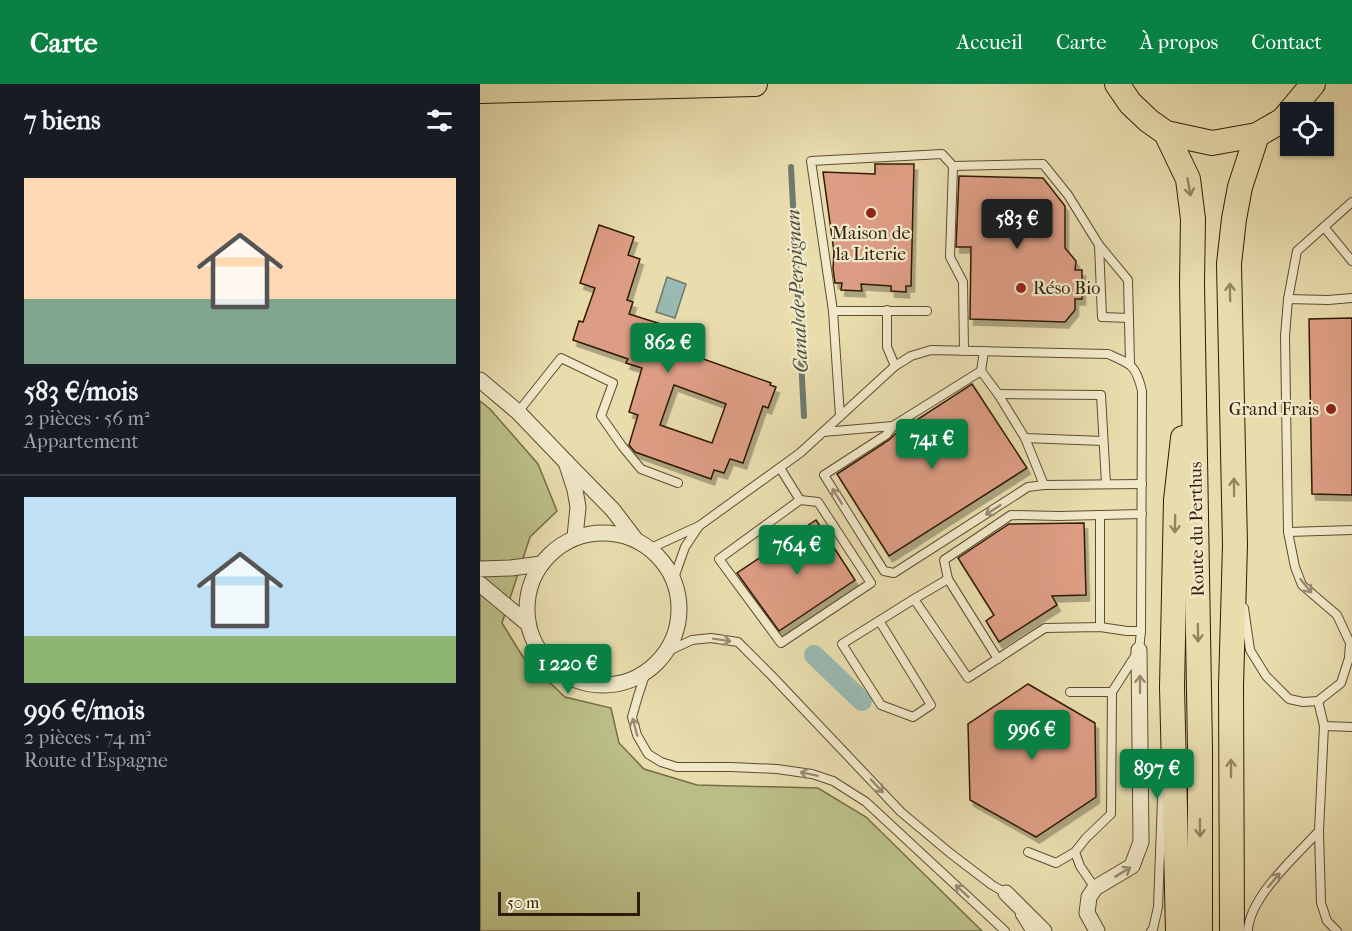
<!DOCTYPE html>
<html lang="fr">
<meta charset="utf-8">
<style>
:root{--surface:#171b24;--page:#20242c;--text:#f1f3f6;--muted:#9ea1a6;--line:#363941;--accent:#0b8043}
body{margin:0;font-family:"IM FELL French Canon",serif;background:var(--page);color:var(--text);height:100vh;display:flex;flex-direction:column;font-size:22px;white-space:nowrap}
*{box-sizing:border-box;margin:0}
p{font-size:20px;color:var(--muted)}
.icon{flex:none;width:33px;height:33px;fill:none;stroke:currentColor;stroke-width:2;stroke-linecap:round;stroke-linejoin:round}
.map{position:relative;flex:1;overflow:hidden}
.side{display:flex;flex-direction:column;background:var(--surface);width:480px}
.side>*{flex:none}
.tools{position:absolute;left:800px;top:18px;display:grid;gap:12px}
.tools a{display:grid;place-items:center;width:54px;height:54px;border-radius:0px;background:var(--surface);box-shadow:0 2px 4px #0004;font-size:30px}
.scale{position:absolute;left:18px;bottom:15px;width:142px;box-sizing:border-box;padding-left:6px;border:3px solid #2f1b06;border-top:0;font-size:16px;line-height:21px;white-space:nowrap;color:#2f1b06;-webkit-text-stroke:4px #f1e9ca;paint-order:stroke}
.price{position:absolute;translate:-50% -51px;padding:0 14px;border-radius:6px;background:var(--accent);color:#fff;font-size:20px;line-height:39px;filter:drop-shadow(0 2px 3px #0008)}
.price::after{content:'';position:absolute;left:50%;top:36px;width:18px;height:14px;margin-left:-9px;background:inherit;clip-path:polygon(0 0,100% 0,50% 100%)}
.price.active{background:#222;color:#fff}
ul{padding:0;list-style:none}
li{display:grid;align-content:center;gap:12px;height:318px;padding:0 24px}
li+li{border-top:2px solid var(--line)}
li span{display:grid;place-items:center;height:186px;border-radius:0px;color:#555}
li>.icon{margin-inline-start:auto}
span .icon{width:108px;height:108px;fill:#fffc;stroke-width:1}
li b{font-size:26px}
h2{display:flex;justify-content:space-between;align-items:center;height:72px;padding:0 24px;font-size:26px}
header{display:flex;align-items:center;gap:36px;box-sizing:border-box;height:84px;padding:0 30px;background:var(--accent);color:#fff}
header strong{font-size:28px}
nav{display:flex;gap:33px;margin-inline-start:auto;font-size:21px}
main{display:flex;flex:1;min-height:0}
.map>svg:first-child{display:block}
.green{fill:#bbbf87;stroke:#756d46;stroke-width:1.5}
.water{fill:#9abab3;stroke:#6f7a6e;stroke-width:1.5}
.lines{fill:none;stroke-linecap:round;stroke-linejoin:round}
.stream{stroke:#6f7a6e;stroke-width:6}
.canal{stroke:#9abab3;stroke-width:20}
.building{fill:#dd9d84;stroke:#2f1b06;stroke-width:1.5;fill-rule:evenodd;filter:url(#shadow)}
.lane-casing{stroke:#5e4c30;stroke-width:10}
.street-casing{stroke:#5e4c30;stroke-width:17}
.primary-casing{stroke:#2f1b06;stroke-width:26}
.lane{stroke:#f1e9ca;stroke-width:8}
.street{stroke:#f1e9ca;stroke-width:15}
.primary{stroke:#e9ddae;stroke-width:24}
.oneway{stroke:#958662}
.oneway2{stroke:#9a8c72}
.poi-dot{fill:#8f2418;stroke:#f1e9ca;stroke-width:2}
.labels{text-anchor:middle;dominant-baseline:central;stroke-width:4.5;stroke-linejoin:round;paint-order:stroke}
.poi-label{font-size:18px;fill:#2f1b06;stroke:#f1e9ca}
.street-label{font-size:18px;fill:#2f1b06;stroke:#f1e9ca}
.water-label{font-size:20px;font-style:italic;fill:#4f4b3a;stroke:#f1e9ca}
</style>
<header>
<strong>Carte</strong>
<nav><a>Accueil</a><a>Carte</a><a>À propos</a><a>Contact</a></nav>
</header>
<main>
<section class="side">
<h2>7 biens<svg class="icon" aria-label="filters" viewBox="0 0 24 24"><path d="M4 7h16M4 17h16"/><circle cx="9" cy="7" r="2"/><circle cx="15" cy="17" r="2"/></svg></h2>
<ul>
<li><span style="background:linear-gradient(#ffd9b3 65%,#7fa58c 0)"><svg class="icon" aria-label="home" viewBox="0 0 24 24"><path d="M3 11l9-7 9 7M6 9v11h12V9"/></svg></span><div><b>583 €/mois</b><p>2 pièces · 56 m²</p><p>Appartement</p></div></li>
<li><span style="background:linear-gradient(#bfe0f5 75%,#8fb573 0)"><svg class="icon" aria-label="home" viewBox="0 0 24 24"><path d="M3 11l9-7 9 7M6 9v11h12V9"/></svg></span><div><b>996 €/mois</b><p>2 pièces · 74 m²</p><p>Route d'Espagne</p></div></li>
</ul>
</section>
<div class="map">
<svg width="872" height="847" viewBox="0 0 872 847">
<defs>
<filter id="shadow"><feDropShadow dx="3.5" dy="6" stdDeviation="0" flood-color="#0004"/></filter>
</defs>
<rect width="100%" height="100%" fill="#e9ddae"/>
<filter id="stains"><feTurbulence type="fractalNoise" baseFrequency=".00333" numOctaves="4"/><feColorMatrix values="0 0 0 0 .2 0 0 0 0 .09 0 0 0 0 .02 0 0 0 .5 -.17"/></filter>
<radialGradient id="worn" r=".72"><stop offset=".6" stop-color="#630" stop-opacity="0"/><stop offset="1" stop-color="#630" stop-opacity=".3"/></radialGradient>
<path class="green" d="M0 317 10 325 58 380 77 427 50 453 22 539 43 573 85 613 131 624 139 659 164 685 217 701 338 704 386 733 502 847H0Z"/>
<path class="water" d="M187 193 206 200 195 234 176 228Z"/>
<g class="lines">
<path class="stream" d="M311 83 324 332"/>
<path class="canal" d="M334 571 382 617"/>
</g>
<g class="building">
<path d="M395 80H434L431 202H426V208L411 207V202L381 200 382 207 361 206 362 199H355L353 185 354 168 343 88 395 90Z"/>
<path d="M479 92 563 94 585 122V164L596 177 595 186H602V215H595V226L585 238 490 235 491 163H476Z"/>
<path d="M119 141 154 153 148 171 160 175 147 216 153 218 149 230 184 241 180 251 185 253 183 259 198 266 291 299 290 301 296 303 288 324 283 322 263 379 250 375 244 389 234 386 231 395 155 368 149 361 158 331 149 328 162 284 146 279 148 275 93 256 99 237 103 238 115 204 100 199ZM194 301 246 320 232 359 180 341Z"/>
<path d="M872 234V411L832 410 829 235Z"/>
<path d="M492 300 547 384 409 472 357 390 409 356 415 350Z"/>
<path d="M336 436 375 496 299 547 257 489Z"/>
<path d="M604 439 606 511 572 512 577 521 519 558 506 537 514 531 478 474 529 440Z"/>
<path d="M548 600 615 639 616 713 556 753 490 716 488 640Z"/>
</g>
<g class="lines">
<g class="lane-casing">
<g id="lane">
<path d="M473 82 470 173 483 198 484 267"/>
<path d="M844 143 872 177"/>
<path d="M619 161 622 233 649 234"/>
<path d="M808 215 817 167 872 118"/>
<path d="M407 226V263L415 282"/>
<path d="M353 227H447"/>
<path d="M504 267 501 287 518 310 545 354 564 401 662 400"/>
<path d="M518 310 621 311 626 400"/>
<path d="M38 328 81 274 133 299 121 332 142 362 161 385 198 399"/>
<path d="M360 332 353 227 331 77 462 70 473 82 563 80 588 111 619 161 648 196 650 279"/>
<path d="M413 342 406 351 344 391 404 487 414 489 548 403 564 401"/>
<path d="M343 348 413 342 501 287"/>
<path d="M545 354 623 357"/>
<path d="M300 384 320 416"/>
<path d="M320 416 338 418 391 499 301 559 239 475Z"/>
<path d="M219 442 320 369 415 282 431 272 451 266 628 270C651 280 656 281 662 307L661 547 659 566 632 608 631 730 606 754 595 768 600 782 615 804"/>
<path d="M808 448 872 446"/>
<path d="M171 464 219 442 205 463 194 494"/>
<path d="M468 495 464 476 531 431 579 432 662 430"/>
<path d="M764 524 770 566 786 592 809 615 823 618 838 617 861 599 869 574 870 559 857 531 822 501 815 483 808 448 805 252 808 215 848 216 872 214"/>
<path d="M400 538 451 621 433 633 401 621 362 560 434 515"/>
<path d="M620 543V431"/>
<path d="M186 568 212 556 231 554 258 558 291 591 421 728 470 769 512 801 526 809 528 811"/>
<path d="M518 575 468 495 434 515 488 594 565 544 620 543 647 547H661"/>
<path d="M166 588 158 612 152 633 157 651 168 670 181 678 197 683H251L297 685 332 690 353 697 386 718 525 847"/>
<path d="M590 608H632"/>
<path d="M844 642 872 643"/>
<path d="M839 747 841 819 847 837 857 847"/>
<path d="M548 768 576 779 595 768"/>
<path d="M540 831 550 847"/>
<path d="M671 847 673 845 678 823 683 688"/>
<path d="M768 847C769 813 817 771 839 747L844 642 838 617"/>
</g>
</g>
<g class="street-casing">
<g id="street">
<path d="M0 296 38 328 86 378"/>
<circle cx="123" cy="525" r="76"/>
<path d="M95 453 98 423 95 406 86 378 133 426 155 455"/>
<path d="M0 485 31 484 61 480"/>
<path d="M0 500 48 540"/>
<path d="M526 809 564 847"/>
<path d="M617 847 607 829 609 813 615 804 652 782 661 758 659 566"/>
</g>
</g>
<g class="primary-casing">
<g id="primary">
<path d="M637 0 650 19 669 37 686 49 732 59 777 51 803 36 833 0"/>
<path d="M0 7 275 0"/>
<path d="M686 49 708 95 713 135 712 199 720 665V847"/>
<path d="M698 847 692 603 696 416 703 354"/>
<path d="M752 847 751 602 755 461 749 180 754 135 760 103 777 51"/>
</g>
</g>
<use href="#lane" class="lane"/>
<use href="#street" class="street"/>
<use href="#primary" class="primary"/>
</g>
<defs><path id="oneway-shaft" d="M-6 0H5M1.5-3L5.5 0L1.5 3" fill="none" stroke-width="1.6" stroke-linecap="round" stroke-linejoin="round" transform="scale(1.5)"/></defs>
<g class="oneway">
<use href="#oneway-shaft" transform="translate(709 103) rotate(80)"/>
<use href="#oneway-shaft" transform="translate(750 208) rotate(-91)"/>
<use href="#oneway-shaft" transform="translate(754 403) rotate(-91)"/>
<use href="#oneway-shaft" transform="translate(695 440) rotate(91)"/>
<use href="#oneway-shaft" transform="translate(718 549) rotate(89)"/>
<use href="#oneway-shaft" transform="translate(751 684) rotate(-90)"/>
<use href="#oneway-shaft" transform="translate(720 744) rotate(90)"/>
</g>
<g class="oneway2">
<use href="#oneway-shaft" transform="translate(357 412) rotate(-122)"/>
<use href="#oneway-shaft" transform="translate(513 426) rotate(147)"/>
<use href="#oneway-shaft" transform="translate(826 502) rotate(51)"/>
<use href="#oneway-shaft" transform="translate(242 556) rotate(9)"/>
<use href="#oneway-shaft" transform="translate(660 600) rotate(-90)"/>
<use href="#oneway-shaft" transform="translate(155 643) rotate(-105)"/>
<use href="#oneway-shaft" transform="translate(329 690) rotate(-168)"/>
<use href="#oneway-shaft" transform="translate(397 702) rotate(47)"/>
<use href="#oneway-shaft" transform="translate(643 788) rotate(-31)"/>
<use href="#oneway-shaft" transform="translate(794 796) rotate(-50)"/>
<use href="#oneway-shaft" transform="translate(482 807) rotate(-137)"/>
</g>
<g class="poi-dot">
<circle cx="391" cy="129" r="6"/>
<circle cx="541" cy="204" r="6"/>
<circle cx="851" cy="325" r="6"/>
</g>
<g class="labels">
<g class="poi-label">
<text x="391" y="149">Maison de<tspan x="391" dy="21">la Literie</tspan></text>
<text x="553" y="204" text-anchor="start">Réso Bio</text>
<text x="839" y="325" text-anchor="end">Grand Frais</text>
</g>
<g class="street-label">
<text transform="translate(717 445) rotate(-91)">Route du Perthus</text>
</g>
<g class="water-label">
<text transform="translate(317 207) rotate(-93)">Canal de Perpignan</text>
</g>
</g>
<rect width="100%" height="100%" filter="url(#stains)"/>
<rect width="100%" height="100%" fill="url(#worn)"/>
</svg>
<div class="tools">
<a><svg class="icon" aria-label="locate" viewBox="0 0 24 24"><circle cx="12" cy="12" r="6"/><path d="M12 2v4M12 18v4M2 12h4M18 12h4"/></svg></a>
</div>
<div class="scale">50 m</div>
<b class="price active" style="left:537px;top:166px">583 €</b>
<b class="price" style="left:188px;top:290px">862 €</b>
<b class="price" style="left:452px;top:386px">741 €</b>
<b class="price" style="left:317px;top:492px">764 €</b>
<b class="price" style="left:88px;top:611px">1 220 €</b>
<b class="price" style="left:552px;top:677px">996 €</b>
<b class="price" style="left:677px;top:716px">897 €</b>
</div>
</main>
